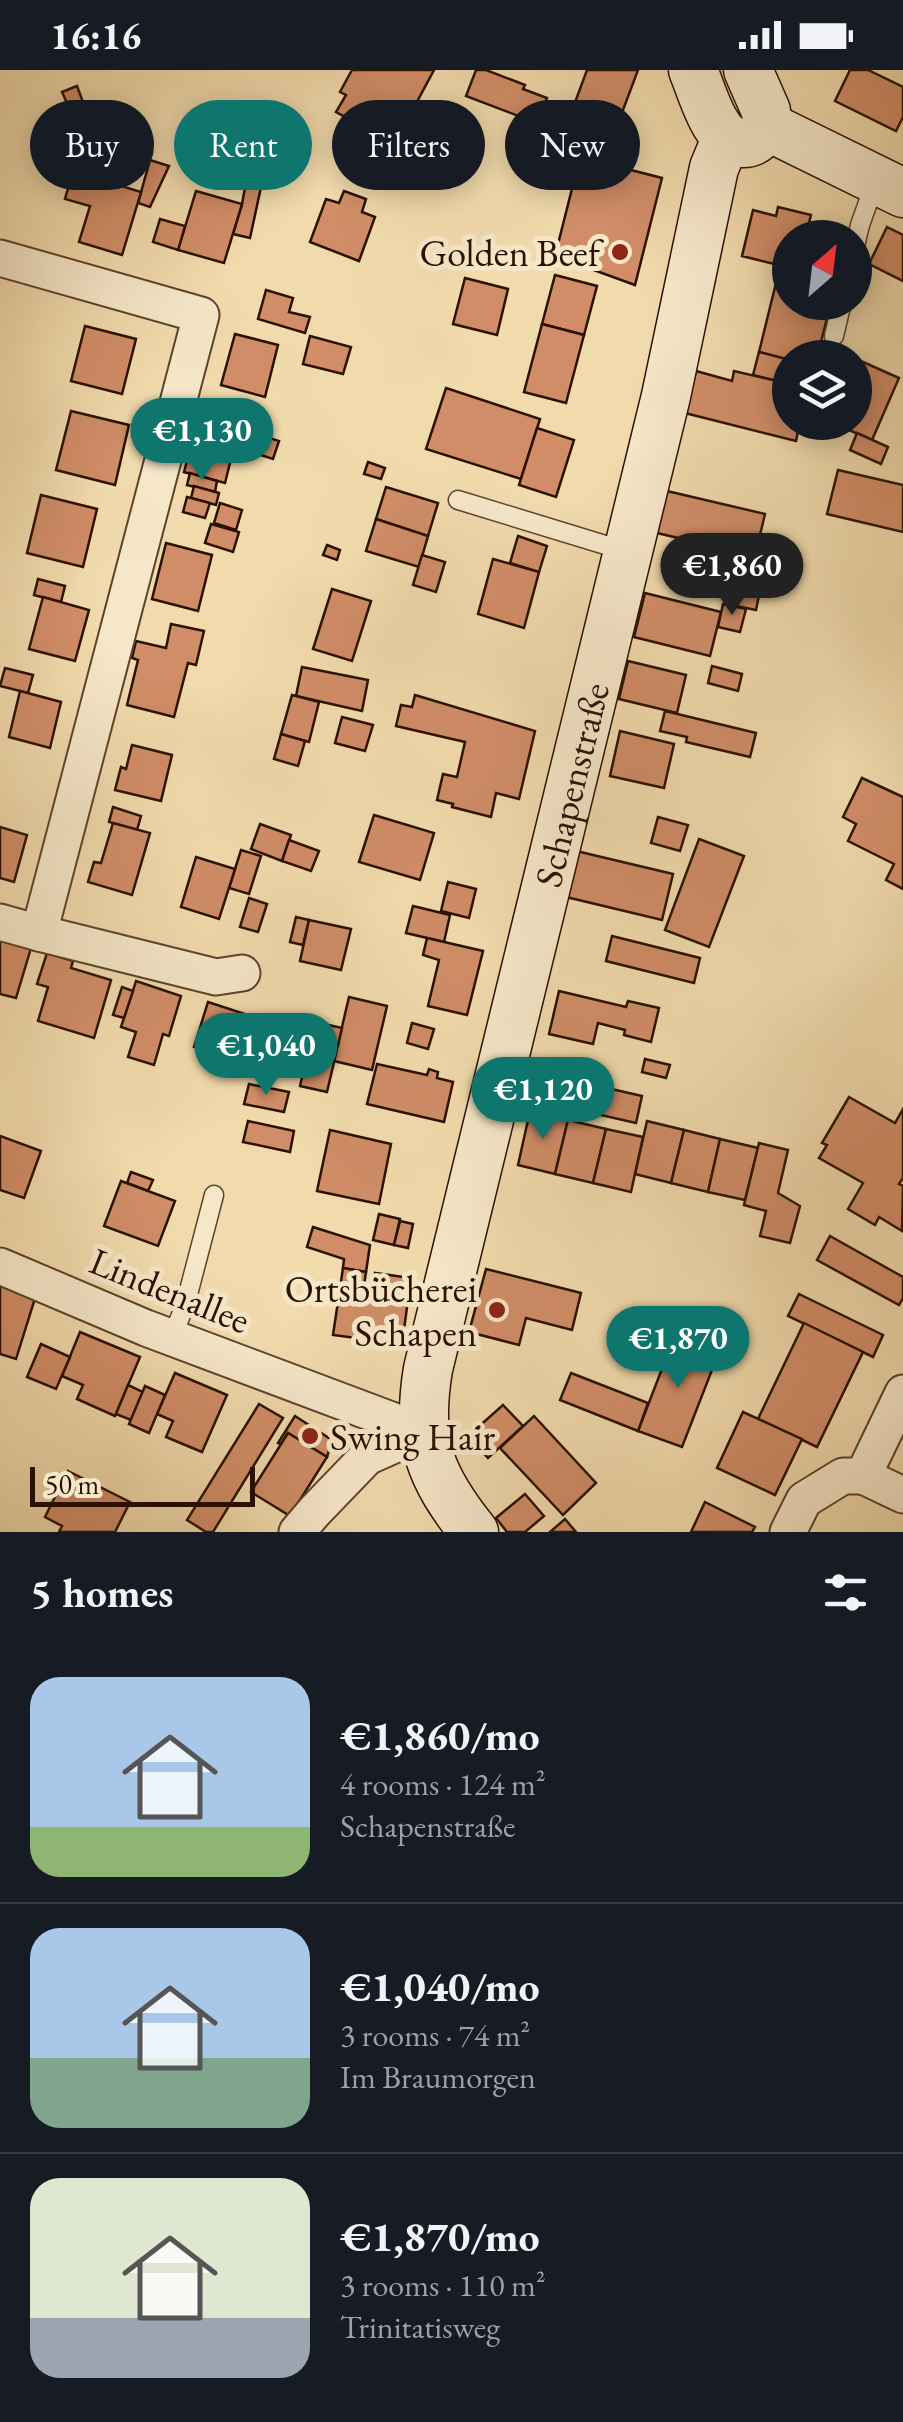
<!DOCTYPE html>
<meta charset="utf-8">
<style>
:root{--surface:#171b24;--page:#242831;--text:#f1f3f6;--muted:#9ea1a6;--line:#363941;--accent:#0f766e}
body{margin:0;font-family:"EB Garamond",serif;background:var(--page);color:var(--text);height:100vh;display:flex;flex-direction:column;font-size:38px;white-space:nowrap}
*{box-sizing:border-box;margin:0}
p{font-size:32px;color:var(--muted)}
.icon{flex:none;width:55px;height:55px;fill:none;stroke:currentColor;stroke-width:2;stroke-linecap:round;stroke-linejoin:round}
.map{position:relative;height:1462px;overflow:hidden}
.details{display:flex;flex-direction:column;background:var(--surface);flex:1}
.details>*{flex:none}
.hud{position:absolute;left:30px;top:30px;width:845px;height:90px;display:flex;gap:20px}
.needle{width:65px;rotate:28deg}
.tools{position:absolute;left:772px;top:150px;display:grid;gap:20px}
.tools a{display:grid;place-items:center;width:100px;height:100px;border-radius:50%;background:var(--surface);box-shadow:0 5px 25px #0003;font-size:50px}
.scale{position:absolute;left:30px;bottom:25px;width:225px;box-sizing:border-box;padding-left:10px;border:5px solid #2a1100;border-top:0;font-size:28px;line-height:35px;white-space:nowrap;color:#2a1100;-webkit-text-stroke:8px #f6e7c9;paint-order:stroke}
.price{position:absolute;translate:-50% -85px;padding:0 22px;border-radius:35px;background:var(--accent);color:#fff;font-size:32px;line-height:65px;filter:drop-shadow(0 2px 5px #0008)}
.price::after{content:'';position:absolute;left:50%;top:60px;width:30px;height:22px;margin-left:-15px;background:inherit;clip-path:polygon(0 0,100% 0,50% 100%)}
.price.selected{background:#222;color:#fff}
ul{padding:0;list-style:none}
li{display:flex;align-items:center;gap:30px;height:250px;padding:0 30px}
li+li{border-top:2px solid var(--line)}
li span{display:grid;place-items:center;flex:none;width:280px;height:200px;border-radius:30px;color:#555}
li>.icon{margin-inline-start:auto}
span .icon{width:120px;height:120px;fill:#fffc;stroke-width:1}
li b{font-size:42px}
h2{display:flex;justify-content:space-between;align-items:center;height:120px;padding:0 30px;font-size:42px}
.pill{padding:0 35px;border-radius:45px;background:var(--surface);box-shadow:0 5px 25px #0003;font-size:35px;line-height:90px}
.pill.selected{background:var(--accent);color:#fff}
.status{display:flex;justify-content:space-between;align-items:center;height:70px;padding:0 50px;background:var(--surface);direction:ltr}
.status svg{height:28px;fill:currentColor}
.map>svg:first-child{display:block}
.building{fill:#d08d67;stroke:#2a1100;stroke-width:2.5}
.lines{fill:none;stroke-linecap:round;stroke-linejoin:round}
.lane-casing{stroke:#5c432b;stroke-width:21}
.street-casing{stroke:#5c432b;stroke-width:39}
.secondary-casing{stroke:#2a1100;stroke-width:51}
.lane{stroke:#f6e7c9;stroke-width:18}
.street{stroke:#f6e7c9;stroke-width:35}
.secondary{stroke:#f6e7c9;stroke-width:48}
.poi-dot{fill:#8f2418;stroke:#f6e7c9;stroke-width:4}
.labels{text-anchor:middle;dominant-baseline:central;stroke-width:10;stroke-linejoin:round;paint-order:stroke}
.poi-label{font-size:38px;fill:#2a1100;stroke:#f6e7c9;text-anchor:end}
.street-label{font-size:38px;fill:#2a1100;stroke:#f6e7c9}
</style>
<div class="status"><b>16:16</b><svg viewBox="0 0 49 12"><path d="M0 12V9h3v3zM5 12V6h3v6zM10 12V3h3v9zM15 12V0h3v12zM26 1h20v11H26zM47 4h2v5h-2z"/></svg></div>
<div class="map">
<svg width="903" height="1462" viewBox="0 0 903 1462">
<rect width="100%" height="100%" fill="#f1daac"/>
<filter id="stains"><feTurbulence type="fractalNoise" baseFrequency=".002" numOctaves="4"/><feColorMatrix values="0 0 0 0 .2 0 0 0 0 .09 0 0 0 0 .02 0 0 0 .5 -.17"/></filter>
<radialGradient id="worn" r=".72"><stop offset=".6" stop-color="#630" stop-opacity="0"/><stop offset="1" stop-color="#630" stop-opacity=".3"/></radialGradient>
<g class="building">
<path d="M352 0H434L404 56 398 53 389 70 336 42 346 25 340 22Z"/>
<path d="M476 0H486L525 15 523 19 547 28 544 36 570 46 587 0H638L608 80 466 26Z"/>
<path d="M850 0H868L903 17V47L896 61 835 31Z"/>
<path d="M77 16 84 35 70 40 62 22Z"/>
<path d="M83 67 114 77 104 111 73 101Z"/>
<path d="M580 87 662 108 635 215 555 186Z"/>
<path d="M150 90 169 96 150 137 138 133Z"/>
<path d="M250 91 266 94 250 168 233 164 242 134Z"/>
<path d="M73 101 141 122 122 185 79 172 90 136 65 129Z"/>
<path d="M196 121 242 134 224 193 178 180Z"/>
<path d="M344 121 366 129 362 142 375 147 359 191 310 172 326 129 339 133Z"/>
<path d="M778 137 811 145 805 168H790V198L742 186 753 140 776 146Z"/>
<path d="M160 149 185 156 178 180 153 172Z"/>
<path d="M887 157 903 165V211L869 194Z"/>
<path d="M555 205 597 216 584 265 542 254Z"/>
<path d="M465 208 508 219 497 265 453 254Z"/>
<path d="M777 209 790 212V232H831L817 288H790V290L759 282Z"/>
<path d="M266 220 293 228 289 242 310 247 305 263 258 249Z"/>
<path d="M542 254 584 265 566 333 524 322Z"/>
<path d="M85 256 136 269 122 324 71 311Z"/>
<path d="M235 264 278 275 265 327 221 315Z"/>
<path d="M310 266 351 277 343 304 303 294Z"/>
<path d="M759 282 790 290V314L753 305Z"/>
<path d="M863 292 899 308 872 370 835 354 855 352V309Z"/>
<path d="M696 301 732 311 734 301 790 314V352H800L796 371 685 343Z"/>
<path d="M446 318 540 349 521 409 426 379Z"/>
<path d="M71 341 129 355 115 415 56 400Z"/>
<path d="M197 354 237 365 225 413 184 402Z"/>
<path d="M537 358 574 370 556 427 519 415Z"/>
<path d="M251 362 279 371 273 389 245 380Z"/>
<path d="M857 363 888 377 881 394 850 380Z"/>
<path d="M368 392 385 398 381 409 364 404Z"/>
<path d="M838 400 903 415V462L827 444Z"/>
<path d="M190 403 217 411 215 422 187 415Z"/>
<path d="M194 416 219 423 216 435 191 428Z"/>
<path d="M386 417 438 433 428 466 376 449Z"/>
<path d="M667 421 765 444 755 486 657 463Z"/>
<path d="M41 425 97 439 83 497 27 483Z"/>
<path d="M187 427 210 433 205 448 183 442Z"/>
<path d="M220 433 242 440 236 460 214 453Z"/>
<path d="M376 449 428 466 419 497 366 481Z"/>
<path d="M211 454 239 462 233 482 205 473Z"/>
<path d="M518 466 547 476 539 502 510 493Z"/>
<path d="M166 473 212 485 198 541 152 529Z"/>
<path d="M327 475 340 480 337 490 323 485Z"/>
<path d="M422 485 445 492 436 522 413 515Z"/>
<path d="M493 489 539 502 524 558 478 544Z"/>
<path d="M738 501 763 506 756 540 731 535Z"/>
<path d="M38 509 65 516 61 532 34 525Z"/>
<path d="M332 519 371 531 352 591 313 579Z"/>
<path d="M645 523 721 542 710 586 634 567Z"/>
<path d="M43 527 89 540 75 591 29 579Z"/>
<path d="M723 534 746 539 740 562 718 557Z"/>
<path d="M171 554 204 561 196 595 188 593 174 647 127 635 138 590 132 588 136 571 166 578Z"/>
<path d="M628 591 686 605 677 643 619 629Z"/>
<path d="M712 596 742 604 738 621 708 613Z"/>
<path d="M302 597 368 610 362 641 296 626Z"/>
<path d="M5 598 33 605 28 623 0 616Z"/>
<path d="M20 621 61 632 50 678 9 667Z"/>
<path d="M292 625 319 632 309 672 281 664Z"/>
<path d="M415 625 535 661 519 729 496 723 491 747 452 737 453 734 437 730 443 704 457 707 465 672 396 656 401 635 412 637Z"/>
<path d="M665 641 756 663 750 687 686 672 687 667 660 661Z"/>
<path d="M342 647 373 655 365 681 335 673Z"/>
<path d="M620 661 674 674 664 718 610 706Z"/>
<path d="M281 664 305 671 298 696 274 689Z"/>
<path d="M132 675 172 685 161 731 115 720 121 697 126 699Z"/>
<path d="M862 708 903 727V819L886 810 894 794 848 771 856 754 843 747Z"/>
<path d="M113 737 141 746 137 760 109 752Z"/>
<path d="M374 745 434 763 420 810 359 792Z"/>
<path d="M658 747 688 755 680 781 651 773Z"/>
<path d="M113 753 150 763 132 825 88 812 94 792 101 793Z"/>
<path d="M260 754 291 765 282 791 251 779Z"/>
<path d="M0 757 27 765 14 812 0 808Z"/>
<path d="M699 769 744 786 709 877 665 860Z"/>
<path d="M289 770 319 781 311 801 282 791Z"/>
<path d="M241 780 261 786 249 824 229 818Z"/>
<path d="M572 780 673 804 662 850 562 826Z"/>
<path d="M196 787 235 799 219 849 181 837Z"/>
<path d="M448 812 476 819 469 848 441 841Z"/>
<path d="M249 828 267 834 258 862 240 857Z"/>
<path d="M413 836 450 845 444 872 406 863Z"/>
<path d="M296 847 309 850 303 875 290 872Z"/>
<path d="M309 850 351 859 341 900 300 891Z"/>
<path d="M612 866 700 888 694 913 606 891Z"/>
<path d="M427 868 483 881 467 945 428 936 439 890 423 885Z"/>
<path d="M0 870 31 878 16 928 0 924Z"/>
<path d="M47 883 73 891 71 898 111 910 94 968 38 951 48 917 37 914Z"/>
<path d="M136 911 181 926 169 966 163 964 154 995 128 987 136 962 121 957Z"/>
<path d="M122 917 133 921 124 948 113 945Z"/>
<path d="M559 921 626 937 628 931 659 938 651 972 624 965 625 960 598 953 593 974 549 964Z"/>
<path d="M349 927 387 936 372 1000 334 991Z"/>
<path d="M208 932 254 947 241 992 194 977Z"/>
<path d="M315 952 342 958 327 1022 300 1016Z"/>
<path d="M412 953 434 959 428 979 407 973Z"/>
<path d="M645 989 670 995 666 1008 642 1002Z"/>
<path d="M377 994 427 1005 429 999 438 1002 437 1008 453 1012 444 1052 367 1034Z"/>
<path d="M539 1002 577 1011 570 1039 533 1030Z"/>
<path d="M585 1013 642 1026 636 1053 579 1040Z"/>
<path d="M249 1014 289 1022 284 1042 244 1034Z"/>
<path d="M849 1027 895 1053 903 1039V1108L899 1114 903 1116 902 1161 879 1147 875 1155 848 1139 863 1113 819 1088 827 1075 822 1073Z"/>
<path d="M530 1041 568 1050 555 1104 518 1095Z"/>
<path d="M568 1050 606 1059 593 1113 555 1104Z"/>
<path d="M248 1051 294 1061 290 1082 243 1072Z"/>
<path d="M647 1051 684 1060 671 1113 635 1104Z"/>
<path d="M606 1059 643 1067 631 1122 593 1113Z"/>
<path d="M330 1060 391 1074 379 1134 317 1121Z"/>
<path d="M684 1060 720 1069 708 1122 671 1113Z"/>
<path d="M0 1066 41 1081 24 1128 0 1120Z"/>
<path d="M720 1069 758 1078 745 1130 708 1122Z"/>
<path d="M759 1073 788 1080 778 1123 800 1136 790 1173 760 1166 766 1141 744 1135Z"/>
<path d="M131 1102 153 1110 148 1121 127 1113Z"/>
<path d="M121 1111 175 1131 158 1176 104 1156Z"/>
<path d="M379 1144 400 1149 394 1175 373 1170Z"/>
<path d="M400 1151 413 1154 408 1178 394 1175Z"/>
<path d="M313 1157 370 1175 366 1202 343 1198 344 1189 307 1177Z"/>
<path d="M830 1166 903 1207V1228L899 1235 817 1190Z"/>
<path d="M343 1198 366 1202 362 1230 372 1232 375 1203 411 1208 402 1274 333 1265Z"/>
<path d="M486 1199 581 1223 572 1260 526 1248 519 1275 469 1262Z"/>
<path d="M0 1214 36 1225 16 1289 0 1284Z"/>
<path d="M799 1224 883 1265 873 1287 788 1246Z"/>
<path d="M804 1253 863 1282 817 1377 758 1349Z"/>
<path d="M80 1262 140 1287 115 1346 77 1329 83 1315 62 1306Z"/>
<path d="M675 1265 719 1282 682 1377 638 1361Z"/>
<path d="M41 1274 70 1287 56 1319 27 1307Z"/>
<path d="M175 1303 227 1325 202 1382 166 1367 173 1351 157 1344Z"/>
<path d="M571 1303 648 1333 638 1361 560 1330Z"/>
<path d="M128 1315 143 1322 131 1350 116 1344Z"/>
<path d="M145 1316 165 1325 149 1363 129 1354Z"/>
<path d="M259 1334 283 1348 213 1462H206L187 1450Z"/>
<path d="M503 1335 523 1356 488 1388 468 1366Z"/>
<path d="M743 1342 802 1369 775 1425 717 1398Z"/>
<path d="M295 1346 332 1370 327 1387 288 1363 281 1374 278 1373Z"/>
<path d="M534 1346 596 1413 563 1445 500 1378Z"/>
<path d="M288 1363 327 1387 290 1446 251 1422Z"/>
<path d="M68 1401 130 1432 115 1462H59L62 1456 45 1447Z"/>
<path d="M525 1424 544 1446 525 1462H507L496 1448Z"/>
<path d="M705 1432 755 1457 752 1462H691Z"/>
<path d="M565 1449 576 1462H550Z"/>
</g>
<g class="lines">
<g class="lane-casing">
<g id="lane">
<path d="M855 176 860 155 876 110"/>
<path d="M834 266 842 232"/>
<path d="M458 430 625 481"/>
<path d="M172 1268 186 1232 214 1125"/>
</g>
</g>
<g class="street-casing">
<g id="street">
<path d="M0 188 201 245 39 863 0 852"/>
<path d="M39 863 216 907 242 903"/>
<path d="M0 1196 146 1258 423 1362"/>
<path d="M863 1406 903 1425"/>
<path d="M297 1462 314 1442 367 1387 423 1362"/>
<path d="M788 1462 804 1430 843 1406H863L903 1323"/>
</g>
</g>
<g class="secondary-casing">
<g id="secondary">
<path d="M693 0C702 21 715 73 741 73 754 74 761 66 767 56L766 41 748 0"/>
<path d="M767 56 903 123"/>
<path id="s1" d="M474 1462C429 1406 416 1371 428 1299L666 326 714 98 726 69"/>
</g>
</g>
<use href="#lane" class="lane"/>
<use href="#street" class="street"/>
<use href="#secondary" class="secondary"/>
</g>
<g class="poi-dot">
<circle cx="620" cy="182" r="10"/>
<circle cx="497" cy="1240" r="10"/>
<circle cx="310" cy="1366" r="10"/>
</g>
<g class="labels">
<g class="poi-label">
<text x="600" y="182">Golden Beef</text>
<text x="477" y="1218">Ortsbücherei<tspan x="477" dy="44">Schapen</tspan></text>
<text x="330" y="1366" text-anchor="start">Swing Hair</text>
</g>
<g class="street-label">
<text stroke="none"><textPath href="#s1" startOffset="778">Schapenstraße</textPath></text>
<text transform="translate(170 1220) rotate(22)">Lindenallee</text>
</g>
</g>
<rect width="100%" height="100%" filter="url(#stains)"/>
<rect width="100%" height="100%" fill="url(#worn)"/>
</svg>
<div class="tools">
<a><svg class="needle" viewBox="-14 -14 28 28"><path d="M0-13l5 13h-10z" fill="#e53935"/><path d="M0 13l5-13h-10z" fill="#9ea1a6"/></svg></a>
<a><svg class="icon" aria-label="layers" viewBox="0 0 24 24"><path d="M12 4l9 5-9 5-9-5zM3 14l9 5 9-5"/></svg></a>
</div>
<div class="scale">50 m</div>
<b class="price" style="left:202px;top:413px">€1,130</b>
<b class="price selected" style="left:732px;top:548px">€1,860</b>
<b class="price" style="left:266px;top:1028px">€1,040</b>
<b class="price" style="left:543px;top:1072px">€1,120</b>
<b class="price" style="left:678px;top:1321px">€1,870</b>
<div class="hud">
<a class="pill">Buy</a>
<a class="pill selected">Rent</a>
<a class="pill">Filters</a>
<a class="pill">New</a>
</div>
</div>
<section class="details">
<h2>5 homes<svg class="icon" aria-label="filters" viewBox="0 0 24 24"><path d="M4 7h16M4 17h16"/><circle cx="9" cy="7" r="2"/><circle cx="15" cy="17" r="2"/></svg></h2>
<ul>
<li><span style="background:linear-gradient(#a9c7e8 75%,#8fb573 0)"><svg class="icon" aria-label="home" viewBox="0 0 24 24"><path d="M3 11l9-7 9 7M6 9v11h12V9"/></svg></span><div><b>€1,860/mo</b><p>4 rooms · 124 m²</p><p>Schapenstraße</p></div></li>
<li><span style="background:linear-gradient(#a9c7e8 65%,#7fa58c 0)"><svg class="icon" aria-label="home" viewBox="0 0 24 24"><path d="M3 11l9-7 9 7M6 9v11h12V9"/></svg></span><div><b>€1,040/mo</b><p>3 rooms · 74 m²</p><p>Im Braumorgen</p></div></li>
<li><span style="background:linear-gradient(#dfe7d0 70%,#9aa5b1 0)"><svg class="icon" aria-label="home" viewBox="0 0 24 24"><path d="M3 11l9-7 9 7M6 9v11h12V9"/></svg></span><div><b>€1,870/mo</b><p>3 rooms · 110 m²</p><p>Trinitatisweg</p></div></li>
</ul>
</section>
